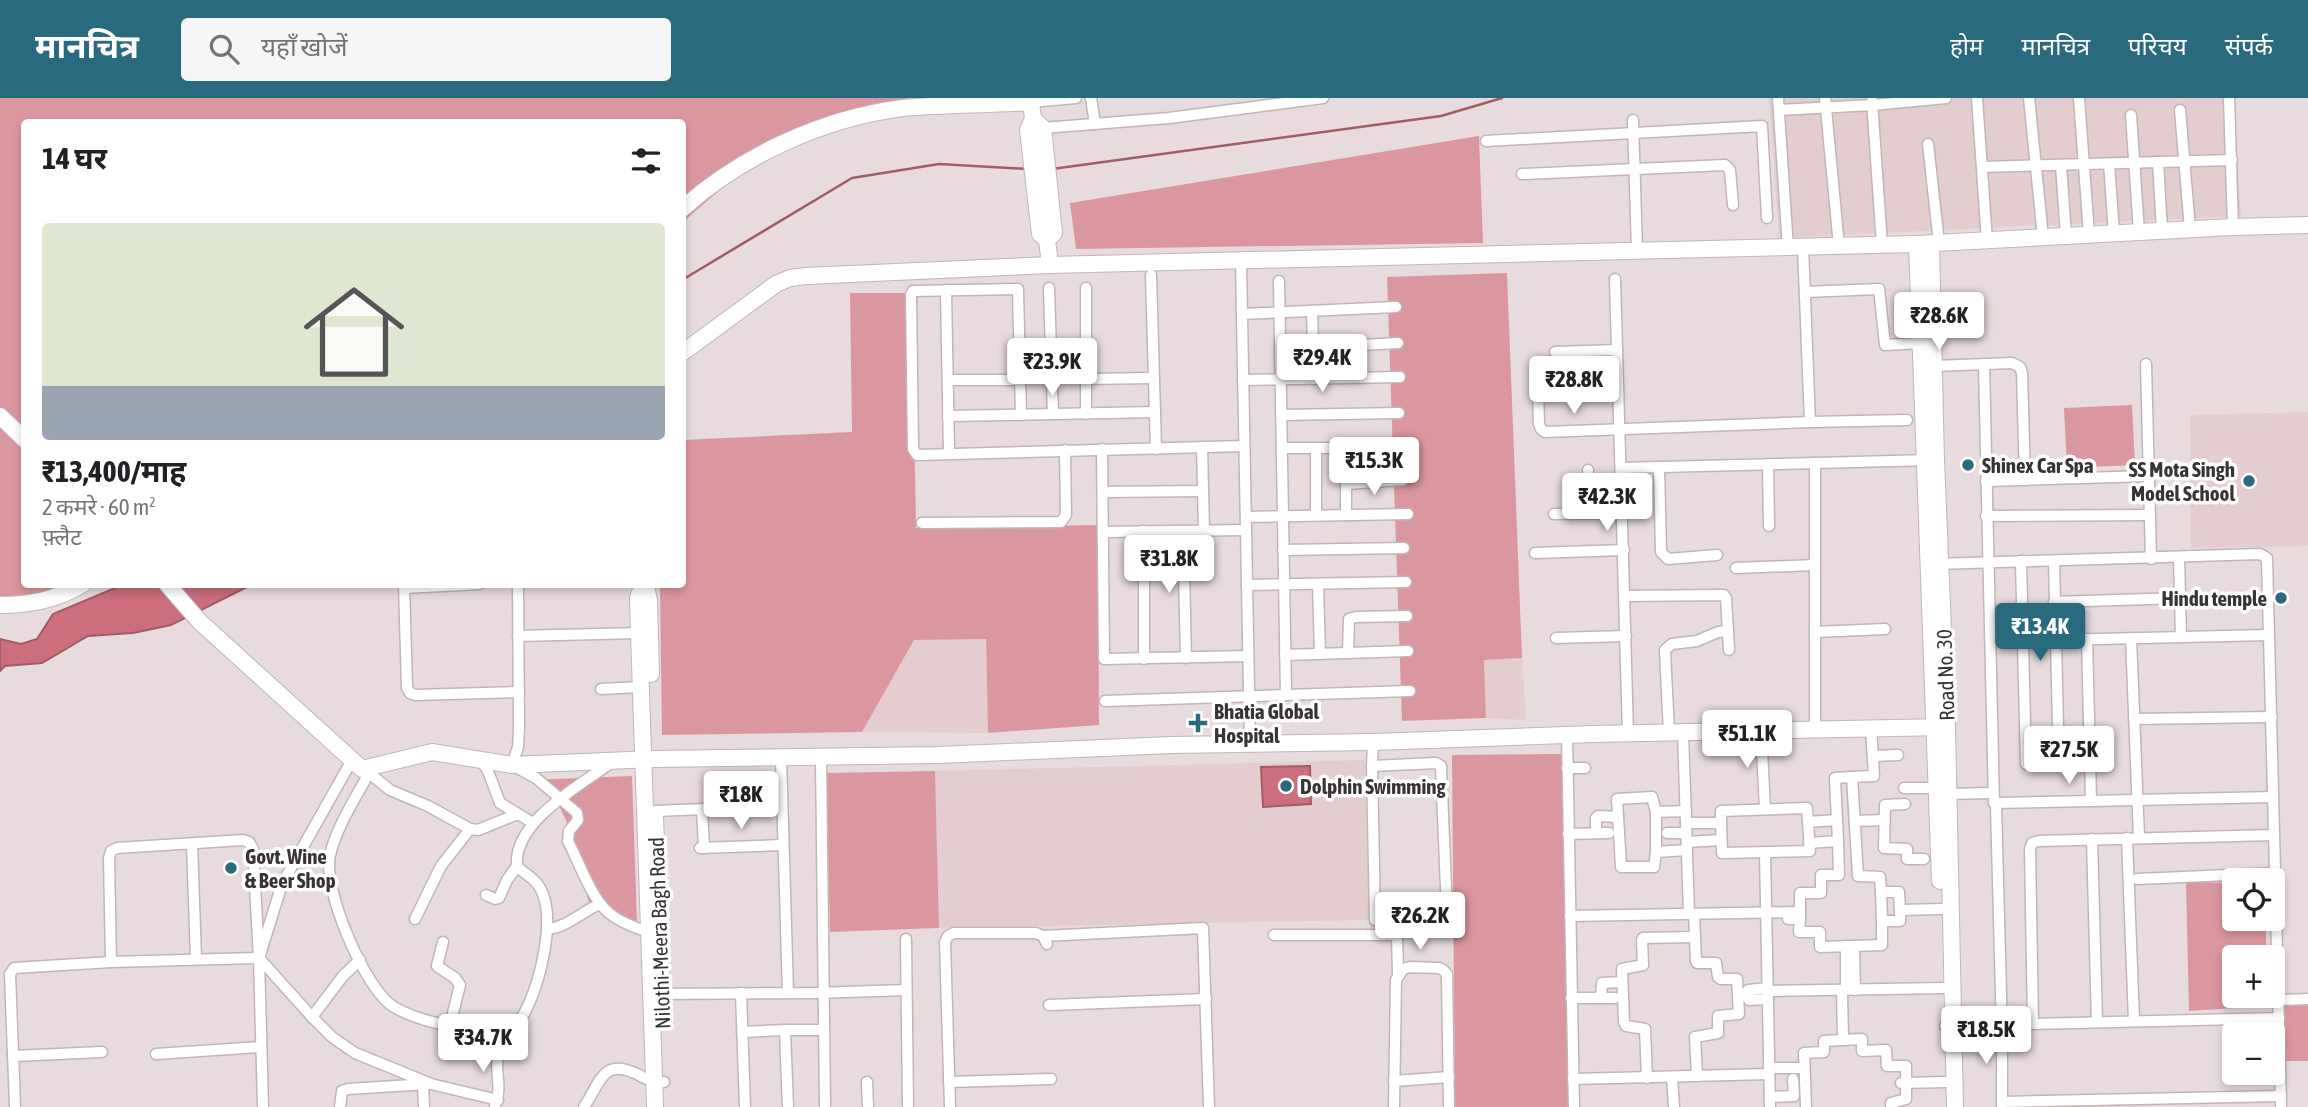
<!DOCTYPE html>
<html lang="hi">
<meta charset="utf-8">
<style>
:root{--surface:#fff;--page:#f6f6f6;--text:#202124;--muted:#757577;--line:#e0e0e0;--accent:#2a6a7e}
body{margin:0;font-family:"Asap Condensed","Noto Sans Devanagari",sans-serif;background:var(--page);color:var(--text);height:100vh;display:flex;flex-direction:column;font-size:26px;white-space:nowrap}
*{box-sizing:border-box;margin:0}
p{font-size:23px;color:var(--muted)}
.icon{flex:none;width:38px;height:38px;fill:none;stroke:currentColor;stroke-width:2;stroke-linecap:round;stroke-linejoin:round}
.map{position:relative;flex:1;overflow:hidden}
.panel{position:absolute;left:21px;top:21px;width:665px;height:469px;display:flex;flex-direction:column;background:var(--surface);border-radius:7px;box-shadow:0 4px 10px #0003}
.panel>*{flex:none}
.tools{position:absolute;left:2222px;top:770px;display:grid;gap:14px}
.tools a{display:grid;place-items:center;width:63px;height:63px;border-radius:7px;background:var(--surface);box-shadow:0 4px 10px #0003;font-size:35px}
.price{position:absolute;translate:-50% -60px;padding:0 16px;border-radius:7px;background:#fff;color:#222;font-size:23px;line-height:46px;filter:drop-shadow(0 2px 4px #0008)}
.price::after{content:'';position:absolute;left:50%;top:42px;width:21px;height:16px;margin-left:-10px;background:inherit;clip-path:polygon(0 0,100% 0,50% 100%)}
.price.on{background:var(--accent);color:#fff}
ul{padding:0;list-style:none}
li{display:grid;align-content:center;gap:14px;height:371px;padding:0 21px}
li+li{border-top:2px solid var(--line)}
li span{display:grid;place-items:center;height:217px;border-radius:7px;color:#555}
li>.icon{margin-inline-start:auto}
span .icon{width:126px;height:126px;fill:#fffc;stroke-width:1}
li b{font-size:30px}
h2{display:flex;justify-content:space-between;align-items:center;height:84px;padding:0 21px;font-size:30px}
header{display:flex;align-items:center;gap:42px;box-sizing:border-box;height:98px;padding:0 35px;background:var(--accent);color:#fff}
header strong{font-size:33px}
nav{display:flex;gap:38px;margin-inline-start:auto;font-size:24px}
.search{width:490px;height:63px;background:var(--page);display:flex;align-items:center;gap:18px;box-sizing:border-box;padding:0 24px;border-radius:7px;color:var(--muted);font-size:26px}
.map>svg:first-child{display:block}
.built{fill:#e3cdcf}
.green{fill:#db979f}
.water{fill:#cc6e7c;stroke:#a05d66;stroke-width:2}
.lines{fill:none;stroke-linecap:round;stroke-linejoin:round}
.stream{stroke:#a05d66;stroke-width:2.5}
.street-casing{stroke:#c1b5b6;stroke-width:13}
.secondary-casing{stroke:#c1b5b6;stroke-width:18}
.street{stroke:#fff;stroke-width:10}
.secondary{stroke:#fff;stroke-width:16}
.poi-dot{fill:#2a6a7e;stroke:#fff;stroke-width:2.5}
.labels{text-anchor:middle;dominant-baseline:central;stroke-width:7;stroke-linejoin:round;paint-order:stroke}
.poi-label{font-size:21px;font-weight:bold;fill:#393434;stroke:#fff;text-anchor:start}
.street-label{font-size:21px;fill:#393434;stroke:#fff}
</style>
<header>
<strong>मानचित्र</strong>
<div class="search"><svg class="icon" aria-label="search" viewBox="0 0 24 24"><circle cx="10" cy="10" r="6"/><path d="M15 15l6 6"/></svg>यहाँ खोजें</div>
<nav><a>होम</a><a>मानचित्र</a><a>परिचय</a><a>संपर्क</a></nav>
</header>
<div class="map">
<svg width="2308" height="1009" viewBox="0 0 2308 1009">
<rect width="100%" height="100%" fill="#e8dbdd"/>
<g class="built">
<path d="M1769 0H2233L2241 118 1779 140Z"/>
<path d="M2308 314V448L2191 450 2190 317Z"/>
<path d="M986 541 988 635 862 634 913 542Z"/>
<path d="M1522 560 1526 622 1486 620 1484 562Z"/>
<path d="M1365 662 1369 822 939 830 935 673Z"/>
</g>
<g class="green">
<path d="M0 0H909L878 8 751 65 683 124 682 24H24V486L76 487 0 512Z"/>
<path d="M1479 38 1483 145 1076 151 1070 105Z"/>
<path d="M1507 175 1522 560 1484 562 1486 620 1402 623 1387 179Z"/>
<path d="M850 195H912L916 430 1098 427 1099 627 988 635 986 541 914 542 862 634 662 637 660 487 682 486 683 342 852 334Z"/>
<path d="M2132 307 2135 367 2067 370 2064 310Z"/>
<path d="M1565 656 1568 1009H1455L1452 657Z"/>
<path d="M935 673 939 830 830 834 826 675Z"/>
<path d="M632 678 637 824 589 805 570 731 557 703 531 682Z"/>
<path d="M2186 784 2235 785V821H2266V859H2235V898H2266V908L2189 913Z"/>
<path d="M2308 907V963H2285L2284 908Z"/>
</g>
<g class="water">
<path d="M122 487H251L171 527 133 535 88 538 42 565 5 568 0 573V541L21 546 37 541 53 516Z"/>
<path d="M1310 668 1311 706 1263 709 1261 669Z"/>
</g>
<g class="lines">
<g class="stream">
<path d="M1052 71 1441 18 1502 0"/>
<path d="M682 182 852 80 939 66 1028 71"/>
</g>
<g class="street-casing">
<g id="street">
<path d="M1030 0 1031 4 1076 0"/>
<path d="M1091 0 1095 26"/>
<path d="M1778 0 1788 150"/>
<path d="M1825 0 1839 148"/>
<path d="M1977 0 1987 143"/>
<path d="M2029 0 2043 139"/>
<path d="M2079 0 2089 137"/>
<path d="M2229 0 2233 129"/>
<path d="M1872 3 1882 147"/>
<path d="M1779 12 1873 7 1946 0"/>
<path d="M2180 12 2190 131"/>
<path d="M2131 17 2139 134"/>
<path d="M1633 22 1637 153"/>
<path d="M1043 30 1169 20 1323 0"/>
<path d="M1486 43 1762 28 1767 120"/>
<path d="M1928 46 1939 145"/>
<path d="M2158 64 2162 133"/>
<path d="M2109 66 2114 135"/>
<path d="M2061 67 2066 138"/>
<path d="M1982 69 2232 62"/>
<path d="M1522 76 1725 67 1730 72 1733 107"/>
<path d="M1803 149 1810 324 1907 322"/>
<path d="M1241 163 1250 646"/>
<path d="M1151 177 1156 351"/>
<path d="M1615 181 1628 636"/>
<path d="M1279 183 1286 597"/>
<path d="M1049 190 1053 316"/>
<path d="M1086 190V316"/>
<path d="M946 192 949 355"/>
<path d="M1805 194 1879 191 1885 247 1920 245"/>
<path d="M1312 213 1314 281"/>
<path d="M1242 216 1396 209"/>
<path d="M1555 254 1617 252"/>
<path d="M2146 266 2151 461"/>
<path d="M1984 267 1994 705 2273 699"/>
<path d="M1934 268 2012 265 2020 269 2022 275 2025 382"/>
<path d="M1343 280V248L1398 245"/>
<path d="M1086 281 1154 280"/>
<path d="M948 282H1021"/>
<path d="M1243 282 1400 279"/>
<path d="M1538 293 1539 326 1541 331 1545 334 1810 324"/>
<path d="M1021 317 1018 191 913 193 911 197 913 351 917 357 1244 348"/>
<path d="M1281 317 1399 315"/>
<path d="M948 318 1155 314"/>
<path d="M1202 349 1204 433"/>
<path d="M1282 350H1405"/>
<path d="M1316 350V417"/>
<path d="M1102 351 1104 561 1248 558"/>
<path d="M1815 365V631"/>
<path d="M1768 366 1769 428"/>
<path d="M1659 369 1661 454 1668 461 1717 457"/>
<path d="M1621 370 1930 362"/>
<path d="M1588 372V416"/>
<path d="M1986 383 2148 378"/>
<path d="M1103 394 1203 393"/>
<path d="M1554 416 1622 415"/>
<path d="M1346 417V386L1403 382"/>
<path d="M1986 418 2150 417"/>
<path d="M1246 419 1408 416"/>
<path d="M922 425 1061 424 1066 417 1065 352"/>
<path d="M1183 433 1186 560"/>
<path d="M1104 434 1246 432"/>
<path d="M1283 452 1404 450"/>
<path d="M1535 455 1624 452"/>
<path d="M2179 460 2180 500"/>
<path d="M2021 463 2026 666H2090"/>
<path d="M2054 463 2059 667"/>
<path d="M1935 466 2260 456 2267 460 2281 1009"/>
<path d="M1736 470 1815 467"/>
<path d="M404 486 407 590 410 595 415 597 519 594"/>
<path d="M518 486 519 630 518 649 512 667 536 680 577 715 578 722 569 733 568 743C579 764 591 800 609 815 620 824 634 829 648 834"/>
<path d="M1318 486 1320 556"/>
<path d="M1247 487 1406 484"/>
<path d="M404 490 480 486"/>
<path d="M1625 498 1724 497 1726 500 1729 552"/>
<path d="M2054 504 2180 500 2181 539"/>
<path d="M1815 534 1885 531"/>
<path d="M518 538 639 535"/>
<path d="M1556 540 1626 538"/>
<path d="M2131 540 2139 739"/>
<path d="M2087 541 2091 703"/>
<path d="M2055 542 2269 537"/>
<path d="M1348 555 1349 521 1356 519 1407 518"/>
<path d="M1285 557 1408 553"/>
<path d="M1144 561V433"/>
<path d="M601 591 641 589"/>
<path d="M1105 603 1410 593"/>
<path d="M2134 621 2272 619"/>
<path d="M1871 630 1874 678 1852 679 1858 778 1880 779 1881 794H1899L1900 812 1941 811"/>
<path d="M1761 633 1765 711"/>
<path d="M1683 634 1689 816"/>
<path d="M1669 635 1665 552 1672 546 1697 543 1718 534 1728 533"/>
<path d="M1567 637 1574 1009"/>
<path d="M1873 658 1898 657"/>
<path d="M821 659 825 1009"/>
<path d="M781 660 788 895"/>
<path d="M481 662 488 673 500 705 533 725"/>
<path d="M1372 668 1436 665 1441 668 1447 815 1444 822H1375L1372 668 1373 644"/>
<path d="M1567 670H1585"/>
<path d="M362 671 369 675C355 701 337 728 330 757 322 790 365 892 394 909 421 925 456 928 486 937L493 942 499 951"/>
<path d="M369 675 390 692 428 708 470 731 478 732 518 716"/>
<path d="M1904 690H1936"/>
<path d="M1944 696 1993 695"/>
<path d="M1905 706 1885 707 1884 750 1907 751V761H1924"/>
<path d="M1996 706 2002 935V1009"/>
<path d="M702 711 704 750"/>
<path d="M655 713 782 708"/>
<path d="M1686 713 1656 714 1652 699 1617 701 1621 769H1654L1656 754 1687 752"/>
<path d="M1656 714V754"/>
<path d="M1837 722 1835 680 1852 679"/>
<path d="M1855 723 1884 722"/>
<path d="M1808 724 1837 722 1838 743 1809 745"/>
<path d="M1686 725H1721L1722 755 1810 753 1807 710 1721 713V725"/>
<path d="M1596 735V720L1598 718 1618 719"/>
<path d="M1667 735H1686"/>
<path d="M1568 736 1609 735"/>
<path d="M2127 740 2134 923"/>
<path d="M2092 741 2097 924"/>
<path d="M1687 744 1721 742"/>
<path d="M192 746 196 861"/>
<path d="M700 750 783 747"/>
<path d="M1765 755 1770 1009"/>
<path d="M2137 781 2275 775"/>
<path d="M1881 794 1882 823H1900V812"/>
<path d="M486 797 495 801 499 800 507 782 517 768"/>
<path d="M1694 816 1696 863 1697 865H1716L1718 879 1721 881H1737L1739 916 1718 918V935L1695 939 1697 978"/>
<path d="M1570 818 1800 814"/>
<path d="M415 821 441 768 470 731"/>
<path d="M1788 821H1800L1799 834H1820V849L1854 848 1855 892"/>
<path d="M1800 821V795H1821V777H1839L1838 743"/>
<path d="M547 831C568 829 581 814 600 806"/>
<path d="M1274 837H1397L1398 876"/>
<path d="M1043 838 1203 830 1209 1009"/>
<path d="M906 841 908 1009"/>
<path d="M443 844 437 868 455 880 460 887 450 927"/>
<path d="M1846 848V892"/>
<path d="M1854 848 1882 847V823"/>
<path d="M111 864 109 760 111 753 117 750 243 742 249 744 253 751 259 860 312 919 332 939 355 955 431 986 498 1002"/>
<path d="M1768 890 1748 892 1745 897 1749 902 1768 901"/>
<path d="M1842 892 1843 942"/>
<path d="M1768 893 1944 890"/>
<path d="M741 895 745 1009"/>
<path d="M661 896 815 895 906 892"/>
<path d="M1571 900H1615"/>
<path d="M1601 900 1602 885 1622 884"/>
<path d="M2278 902 2308 901"/>
<path d="M1049 907 1206 901"/>
<path d="M312 919 343 878 360 862"/>
<path d="M2033 926 2030 751 2032 745 2039 743 2274 737"/>
<path d="M1945 928 2279 920"/>
<path d="M785 932 788 1009"/>
<path d="M742 934 785 932H823"/>
<path d="M156 956 261 949"/>
<path d="M13 958 102 954"/>
<path d="M1769 970H1804"/>
<path d="M1672 979 1674 1009"/>
<path d="M1647 980 1645 931 1626 928 1624 924 1622 871 1643 867 1642 842 1643 840 1695 839"/>
<path d="M1573 981 1769 976"/>
<path d="M1394 983 1449 979"/>
<path d="M867 984 868 1009"/>
<path d="M949 984 1051 981"/>
<path d="M1901 985 1947 984"/>
<path d="M423 987 424 1009"/>
<path d="M1770 999 1794 998 1793 981"/>
<path d="M2002 1004 2281 998"/>
<path d="M495 1007C503 989 494 971 498 954 503 939 518 928 525 914 540 885 557 819 540 790 535 780 524 776 517 768 513 723 581 687 612 664"/>
<path d="M15 1009 10 876 14 870 111 864 259 860"/>
<path d="M263 1009 259 860 282 786 352 662"/>
<path d="M340 1009 342 993 348 991 428 986"/>
<path d="M584 1009C601 983 603 960 637 976 646 981 653 985 664 984"/>
<path d="M950 1009 945 844 948 838 954 835H1036L1043 838 1047 846"/>
<path d="M1394 1009 1396 882 1403 871 1410 869 1439 870 1443 872 1447 876 1449 1009"/>
<path d="M1806 1009 1804 955 1824 954V943L1862 941V953L1886 952 1887 968H1906V1001L1891 1005V1009"/>
</g>
</g>
<g class="secondary-casing">
<g id="secondary">
<path d="M1033 21 1043 30 1044 39 1054 135 1047 142"/>
<path d="M682 111C741 58 823 20 903 10 945 6 988 7 1031 4L1033 21 1028 32 1040 136 1047 142 1050 167"/>
<path d="M1917 146 1940 783"/>
<path d="M1931 146 1936 362 1947 629 1955 1009"/>
<path d="M682 255 776 186 790 180 806 178 1050 167 1917 146 2233 129 2308 127"/>
<path d="M0 318 24 341"/>
<path d="M167 486 199 523 362 671 432 654 512 667 653 661 938 657 1171 647 1373 644 1593 636 1947 629"/>
<path d="M643 486 638 500 639 535 655 1009"/>
<path d="M645 486 649 502 651 576"/>
<path d="M0 507C30 507 56 502 83 486"/>
<path d="M655 718 661 874"/>
</g>
</g>
<use href="#street" class="street"/>
<use href="#secondary" class="secondary"/>
</g>
<g class="poi-dot">
<circle cx="1968" cy="367" r="7"/>
<circle cx="2249" cy="383" r="7"/>
<circle cx="2281" cy="500" r="7"/>
<path d="M1194.5 614.5h7v7h7v7h-7v7h-7v-7h-7v-7h7z"/>
<circle cx="1286" cy="688" r="7"/>
<circle cx="231" cy="770" r="7"/>
</g>
<g class="labels">
<g class="poi-label">
<text x="1982" y="367">Shinex Car Spa</text>
<text x="2235" y="371" text-anchor="end">SS Mota Singh<tspan x="2235" dy="24">Model School</tspan></text>
<text x="2267" y="500" text-anchor="end">Hindu temple</text>
<text x="1214" y="613">Bhatia Global<tspan x="1214" dy="24">Hospital</tspan></text>
<text x="1300" y="688">Dolphin Swimming</text>
<text x="245" y="758">Govt. Wine<tspan x="245" dy="24">&amp; Beer Shop</tspan></text>
</g>
<g class="street-label">
<text transform="translate(1945 577) rotate(-92)">Road No. 30</text>
<text transform="translate(659 835) rotate(-92)">Nilothi-Meera Bagh Road</text>
</g>
</g>
</svg>
<div class="tools">
<a><svg class="icon" aria-label="locate" viewBox="0 0 24 24"><circle cx="12" cy="12" r="6"/><path d="M12 2v4M12 18v4M2 12h4M18 12h4"/></svg></a>
<a>+</a>
<a>−</a>
</div>
<b class="price" style="left:1939px;top:254px">₹28.6K</b>
<b class="price" style="left:1322px;top:296px">₹29.4K</b>
<b class="price" style="left:1052px;top:300px">₹23.9K</b>
<b class="price" style="left:1574px;top:318px">₹28.8K</b>
<b class="price" style="left:1374px;top:399px">₹15.3K</b>
<b class="price" style="left:1607px;top:435px">₹42.3K</b>
<b class="price" style="left:1169px;top:497px">₹31.8K</b>
<b class="price on" style="left:2040px;top:565px">₹13.4K</b>
<b class="price" style="left:1747px;top:672px">₹51.1K</b>
<b class="price" style="left:2069px;top:688px">₹27.5K</b>
<b class="price" style="left:741px;top:733px">₹18K</b>
<b class="price" style="left:1420px;top:854px">₹26.2K</b>
<b class="price" style="left:1986px;top:968px">₹18.5K</b>
<b class="price" style="left:483px;top:976px">₹34.7K</b>
<section class="panel">
<h2>14 घर<svg class="icon" aria-label="filters" viewBox="0 0 24 24"><path d="M4 7h16M4 17h16"/><circle cx="9" cy="7" r="2"/><circle cx="15" cy="17" r="2"/></svg></h2>
<ul>
<li><span style="background:linear-gradient(#dfe7d0 75%,#9aa5b1 0)"><svg class="icon" aria-label="home" viewBox="0 0 24 24"><path d="M3 11l9-7 9 7M6 9v11h12V9"/></svg></span><div><b>₹13,400/माह</b><p>2 कमरे · 60 m²</p><p>फ़्लैट</p></div></li>
</ul>
</section>
</div>
